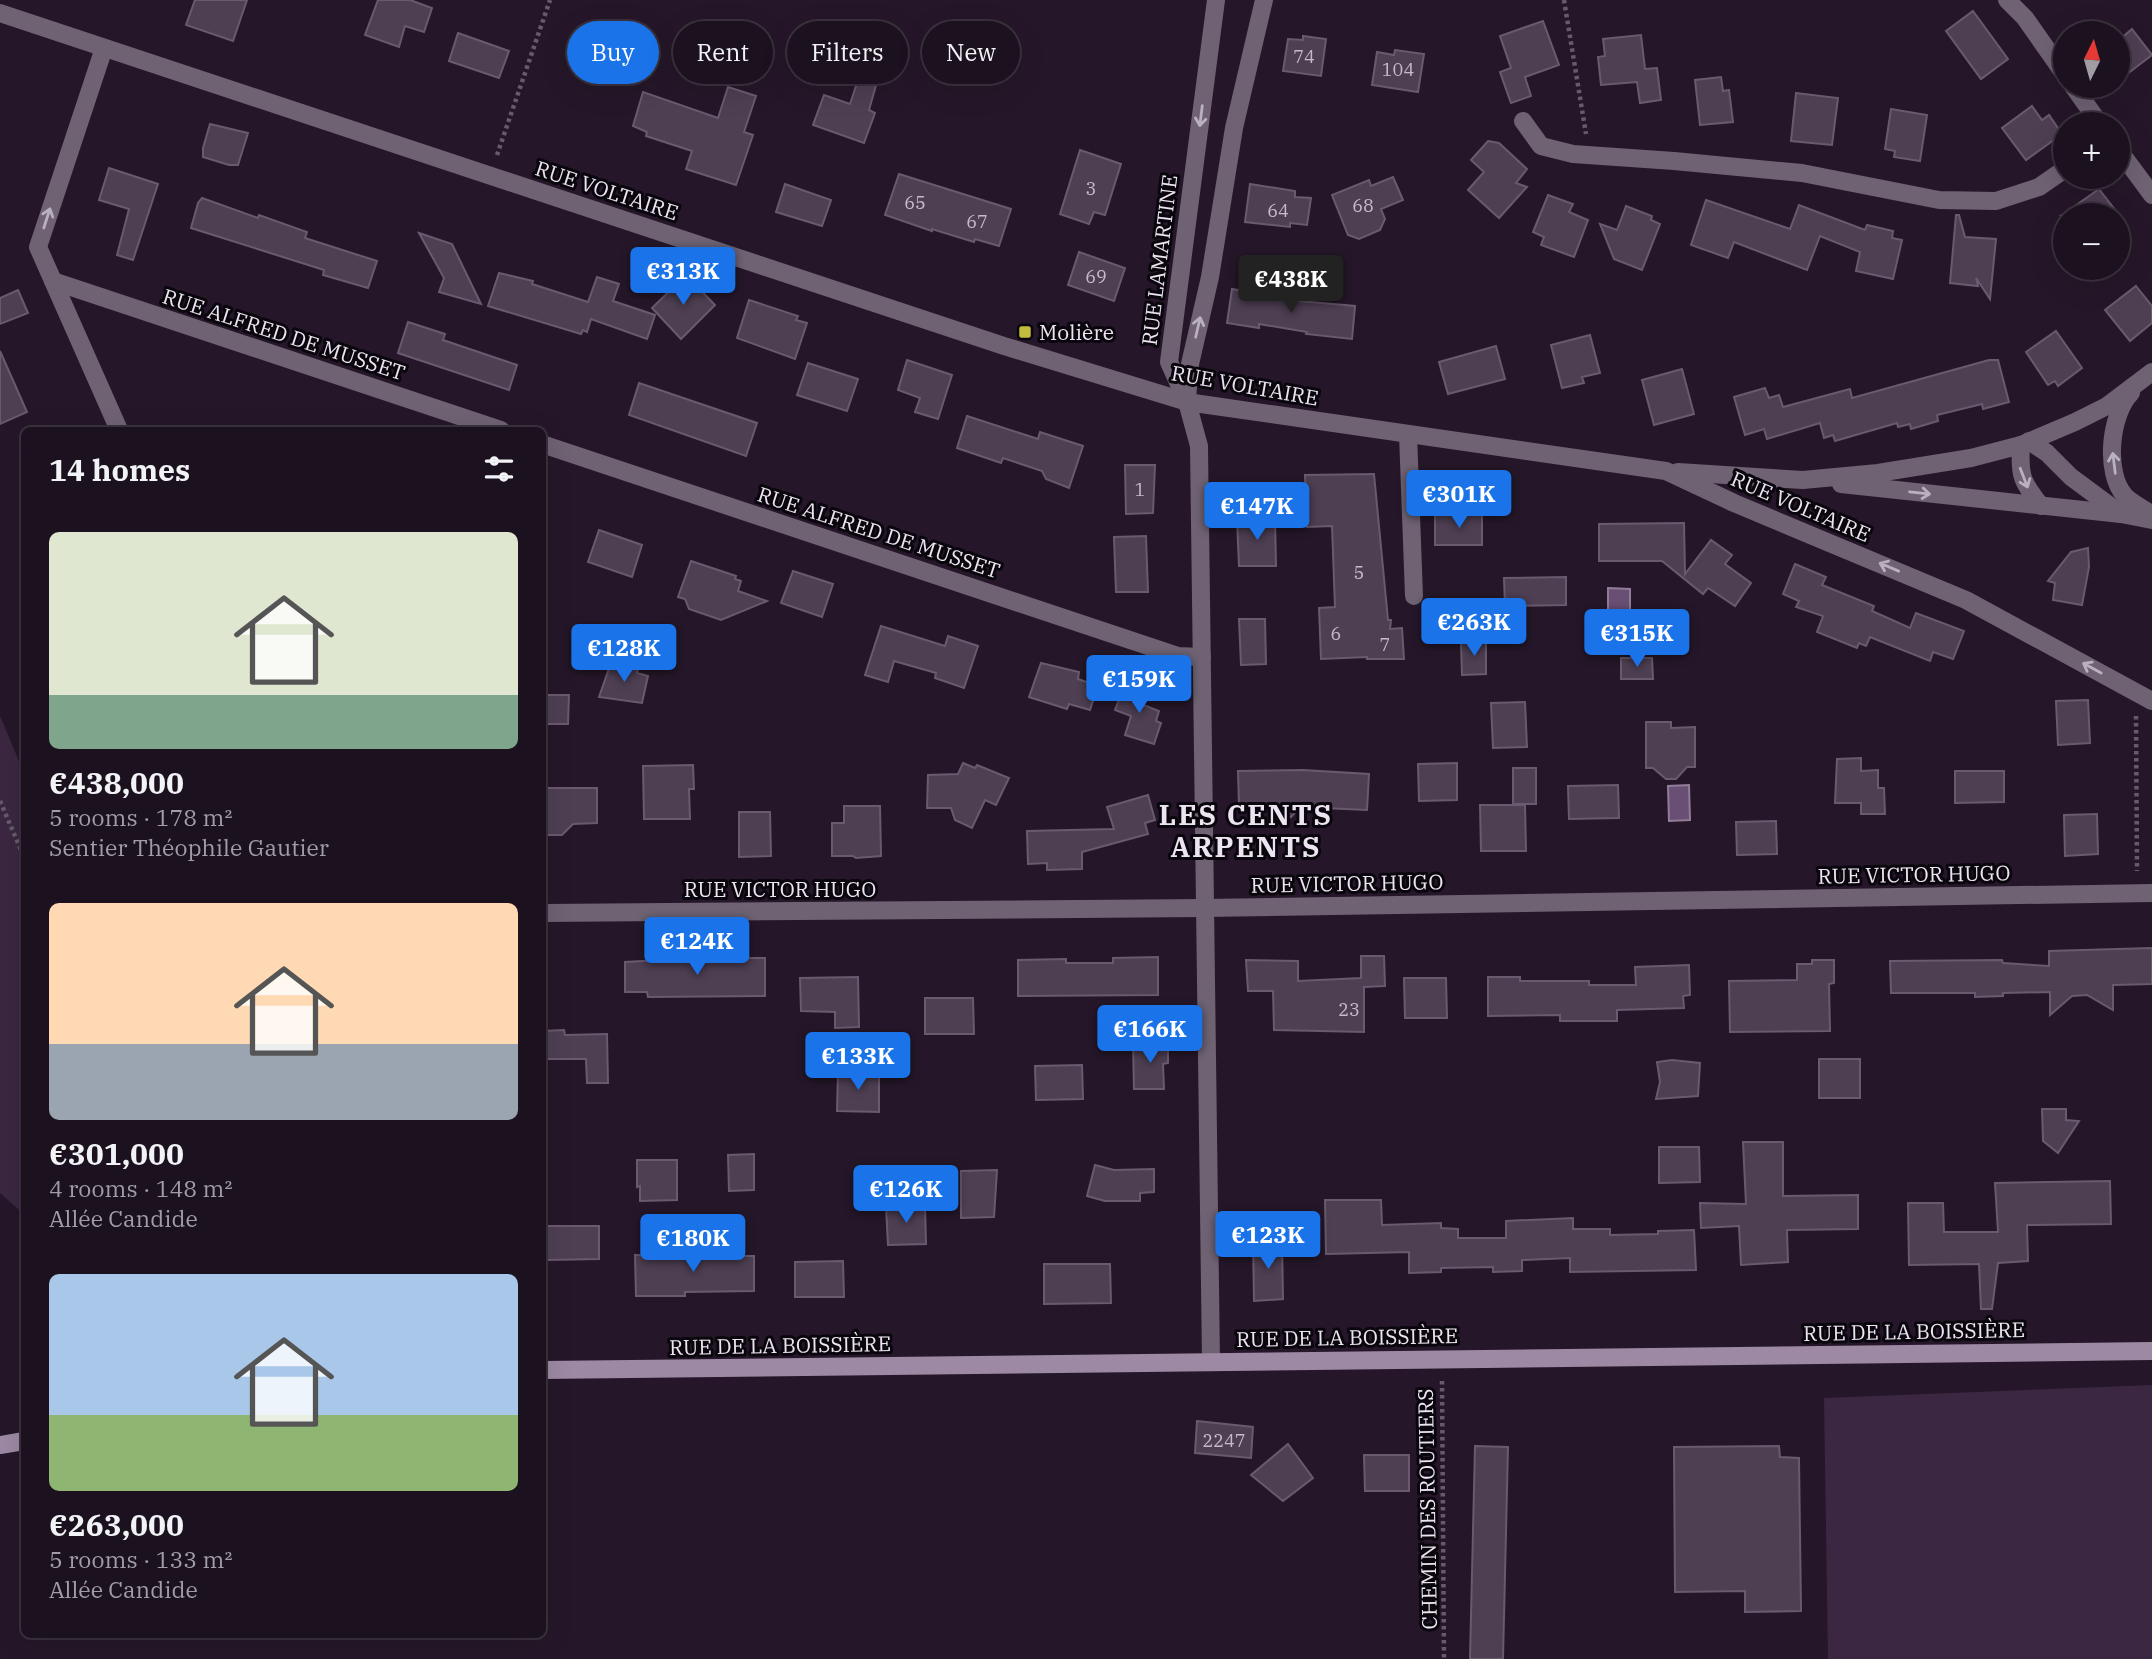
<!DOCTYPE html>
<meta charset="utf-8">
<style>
:root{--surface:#1c111f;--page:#291f2c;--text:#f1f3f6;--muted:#a09da4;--line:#3a313d;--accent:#1a73e8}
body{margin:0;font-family:"IBM Plex Serif",serif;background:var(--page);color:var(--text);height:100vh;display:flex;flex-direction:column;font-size:26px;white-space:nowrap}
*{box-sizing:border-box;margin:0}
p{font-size:23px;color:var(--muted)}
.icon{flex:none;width:38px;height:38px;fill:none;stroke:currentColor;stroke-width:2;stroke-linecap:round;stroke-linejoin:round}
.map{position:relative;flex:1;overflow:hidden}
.panel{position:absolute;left:21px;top:427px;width:525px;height:1211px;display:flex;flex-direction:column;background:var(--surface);border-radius:10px;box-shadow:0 7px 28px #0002,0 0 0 2px var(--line)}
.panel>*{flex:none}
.banner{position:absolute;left:567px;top:21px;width:665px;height:63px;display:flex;gap:14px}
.needle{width:46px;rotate:5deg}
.buttons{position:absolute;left:2053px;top:21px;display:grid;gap:14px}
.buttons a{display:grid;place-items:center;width:77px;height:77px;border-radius:50%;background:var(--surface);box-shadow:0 7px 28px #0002,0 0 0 2px var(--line);font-size:35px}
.price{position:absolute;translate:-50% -60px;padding:0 16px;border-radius:7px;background:var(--accent);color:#fff;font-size:23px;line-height:46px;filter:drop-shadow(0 2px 4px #0008)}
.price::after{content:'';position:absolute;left:50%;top:42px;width:21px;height:16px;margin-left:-10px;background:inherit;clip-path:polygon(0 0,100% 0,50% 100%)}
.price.selected{background:#222;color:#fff}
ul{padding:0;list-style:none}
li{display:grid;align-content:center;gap:14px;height:371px;padding:0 28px}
li span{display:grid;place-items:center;height:217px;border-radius:10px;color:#555}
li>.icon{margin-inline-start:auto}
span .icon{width:126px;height:126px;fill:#fffc;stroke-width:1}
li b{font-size:30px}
h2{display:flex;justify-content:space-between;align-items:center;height:84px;padding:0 28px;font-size:30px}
.chip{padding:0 24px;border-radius:32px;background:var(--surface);box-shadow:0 7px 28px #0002,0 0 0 2px var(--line);font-size:24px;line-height:63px}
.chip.selected{background:var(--accent);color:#fff}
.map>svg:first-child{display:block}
.green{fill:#3b2741}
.water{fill:#6a4f74;stroke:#917c9a;stroke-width:2}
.building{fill:#4e3f53;stroke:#6a5a6f;stroke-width:2}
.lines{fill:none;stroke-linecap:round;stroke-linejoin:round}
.path{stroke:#675b6b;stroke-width:4.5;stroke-dasharray:3.5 3.5;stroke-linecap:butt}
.minor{stroke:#6e6273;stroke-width:18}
.secondary{stroke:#9d89a4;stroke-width:18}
.oneway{stroke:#bab0bf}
.poi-dot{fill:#c2bd3f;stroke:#0a060d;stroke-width:2.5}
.labels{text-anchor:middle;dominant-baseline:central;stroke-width:6;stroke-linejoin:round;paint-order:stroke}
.number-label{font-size:18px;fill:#c5bbca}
.street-label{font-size:21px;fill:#ede4f1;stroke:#0a060d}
.poi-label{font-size:21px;fill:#ede4f1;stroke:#0a060d;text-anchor:start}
.district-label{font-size:28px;font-weight:bold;letter-spacing:2px;fill:#ede4f1;stroke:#0a060d}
</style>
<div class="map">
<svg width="2152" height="1659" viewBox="0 0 2152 1659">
<rect width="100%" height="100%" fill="#251729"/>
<g class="green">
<path d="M0 716 24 773V1214L0 1193Z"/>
<path d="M2152 1385V1659H1828L1824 1398Z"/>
</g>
<g class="water">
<path d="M1608 588 1630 589V625H1608Z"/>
<path d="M1689 785 1690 820 1669 821 1668 786Z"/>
</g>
<g class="building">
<path d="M195 0H247L233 41 186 25Z"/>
<path d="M378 0H410L432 8 424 32 405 26 399 47 365 35Z"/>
<path d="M1973 11 2008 59 1981 79 1946 31Z"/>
<path d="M1543 21 1559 65 1525 77 1531 96 1511 103 1500 72 1511 68 1500 36Z"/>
<path d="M2132 29 2152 55 2118 81V41Z"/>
<path d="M458 33 509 51 499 78 449 61Z"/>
<path d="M582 35 621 49 611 80 572 67Z"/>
<path d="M1641 35 1645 69 1657 68 1661 100 1640 103 1637 82 1601 85 1598 57 1605 56 1603 39Z"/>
<path d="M1303 36 1326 39 1321 76 1283 71 1288 39 1303 40Z"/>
<path d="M1395 50 1424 54 1418 92 1372 85 1377 52 1394 55Z"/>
<path d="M864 62 881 68 869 110 875 113 864 143 813 125 824 95 850 104Z"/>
<path d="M1721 77 1723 91 1729 90 1733 122 1700 125 1695 80Z"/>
<path d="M728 87 756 96 744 132 753 135 736 185 686 169 692 151 646 136 647 132 633 126 643 92 718 118Z"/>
<path d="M1796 93 1838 98 1832 145 1791 141Z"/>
<path d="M2032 106 2042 120 2049 115 2062 134 2026 160 2002 128Z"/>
<path d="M1891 109 1927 115 1920 161 1894 157 1895 151 1885 149Z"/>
<path d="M210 124 248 133 238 165H229L203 157V148Z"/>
<path d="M1488 141 1499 143 1527 169 1516 183 1527 187 1499 218 1468 190 1484 172 1471 160Z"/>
<path d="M1080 150 1121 164 1105 215 1094 212 1089 224 1060 214Z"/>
<path d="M109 168 158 184 133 260 117 255 129 209 99 200Z"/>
<path d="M899 174 1011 209 999 246 975 239 974 242 932 229V231L885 215Z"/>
<path d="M1393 177 1403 200 1381 209 1385 219 1380 230 1359 239 1348 235 1332 195 1369 180 1371 186Z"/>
<path d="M785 184 831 200 822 226 776 212Z"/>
<path d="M1250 184 1295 191V197L1311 198 1307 225 1290 223V227L1245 222Z"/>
<path d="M2099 189 2119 215H2062Z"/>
<path d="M1548 195 1573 204 1569 212 1588 220 1574 257 1541 245 1544 237 1533 232Z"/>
<path d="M202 198 258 218 259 215 307 232 305 238 377 261 368 288 323 275 324 270 191 228 198 203Z"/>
<path d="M1706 200 1790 229 1799 205 1865 230 1867 225 1893 231 1892 238 1902 240 1893 279 1856 271 1860 252 1820 236 1807 270 1734 242 1728 258 1691 245Z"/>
<path d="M1626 206 1652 216 1651 220 1660 224 1642 270 1614 259 1600 224 1617 230Z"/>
<path d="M1956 215H1959L1965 237 1996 239 1990 299 1976 278 1978 286 1950 283Z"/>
<path d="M419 233 452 244 481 304 439 292 444 278Z"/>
<path d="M1079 252 1125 268 1114 301 1068 285Z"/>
<path d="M499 273 533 281 532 284 588 302 597 277 619 284 613 301 655 315 647 339 591 319 587 332 583 330 581 334 488 306Z"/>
<path d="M686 275 715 305 681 339 652 308Z"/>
<path d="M2136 286 2152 306V323L2130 341 2105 310Z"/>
<path d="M1232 289 1277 296V299L1355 306 1352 339 1306 334 1307 332 1259 324V328L1227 323Z"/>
<path d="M18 290 28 313 0 324V298Z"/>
<path d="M749 300 798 316 796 320 807 323 795 359 737 338Z"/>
<path d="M408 322 445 334 443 340 517 365 509 390 398 353Z"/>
<path d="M2056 331 2082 368 2058 386 2055 381 2048 385 2026 352Z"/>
<path d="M1590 335 1600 373 1582 377 1584 383 1562 388 1551 345Z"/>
<path d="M1496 346 1505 379 1448 394 1439 362Z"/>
<path d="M0 351 27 412 0 424Z"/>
<path d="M907 360 952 375 938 419 915 412 920 398 898 390Z"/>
<path d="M1989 360H1998L2009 402 1983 409 1982 404 1937 415 1938 421 1911 429 1910 424 1898 427 1897 423 1835 441 1833 435 1824 438 1820 423 1767 439 1764 429 1745 435 1734 397 1765 388 1769 398 1779 395 1783 407 1850 389 1852 398Z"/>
<path d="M808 363 858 379 847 411 797 395Z"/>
<path d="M1682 369 1694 414 1654 425 1642 380Z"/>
<path d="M639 383 757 423 746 456 629 415Z"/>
<path d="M967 416 1038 439 1040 432 1083 446 1069 488 1046 479 1042 471 1003 458 1001 463 957 448Z"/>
<path d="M1125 465H1155L1153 513 1126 514Z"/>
<path d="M1374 474 1388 620H1391L1390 629 1402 628 1404 659H1367V657L1321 659 1319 608 1335 607 1332 526 1307 527 1305 475Z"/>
<path d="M1482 514V545H1435V515Z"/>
<path d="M1275 518 1276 566H1239L1237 519Z"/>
<path d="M1684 523 1685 574 1711 540 1732 555 1725 564 1751 583 1735 606 1708 588 1703 594 1662 561H1599V524Z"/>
<path d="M599 530 642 545 632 577 588 562Z"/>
<path d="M1146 536 1148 592H1116L1114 537Z"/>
<path d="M2088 548 2089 567 2082 605 2053 600 2055 583 2048 581 2071 552Z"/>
<path d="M691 561 736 576 735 579 741 581 738 591 767 601 721 620 689 609 685 599 678 597Z"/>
<path d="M1795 564 1826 577 1822 585 1874 606 1872 611 1910 628 1916 613 1964 631 1953 659 1933 652 1930 661 1870 637 1866 646 1859 643 1857 648 1817 632 1823 616 1796 607 1799 601 1783 594Z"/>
<path d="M793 571 833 584 822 617 781 603Z"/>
<path d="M1566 577V605L1505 606 1504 578Z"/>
<path d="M1239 619H1265L1266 664 1241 665Z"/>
<path d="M881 626 945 646 948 636 978 646 964 688 935 678 936 673 894 661 888 682 865 675Z"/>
<path d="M1461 642H1486V674L1462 675Z"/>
<path d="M1621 658H1652L1653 679H1621Z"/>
<path d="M612 660 638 669 637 673 648 676 642 703 599 697Z"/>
<path d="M1041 663 1079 672 1078 679 1098 686 1090 710 1069 704 1067 709 1029 697Z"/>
<path d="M1125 684 1146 691 1141 704 1159 711 1156 721 1161 723 1154 744 1125 735 1131 716 1115 710Z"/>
<path d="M547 695H569L568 724H547Z"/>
<path d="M2088 700 2090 743 2058 745 2056 701Z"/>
<path d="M1525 702 1527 747 1493 748 1491 703Z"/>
<path d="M1646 722H1671V728L1695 727V767H1687L1676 779H1666L1653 768H1646Z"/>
<path d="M1861 758V771L1878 770V788H1884L1885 814H1861V803H1835L1837 759Z"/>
<path d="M963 763 975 768 977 765 1009 778 996 805 985 800 972 828 955 820 951 808H927L928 775 958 774Z"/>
<path d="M1457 763V800L1419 801 1418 764Z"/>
<path d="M693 765 694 789H689L690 819H644L643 766Z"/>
<rect x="1513" y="768" width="23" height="36"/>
<path d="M1303 770 1369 774 1367 810 1300 807 1291 817 1281 818 1270 804 1239 805 1238 771Z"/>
<path d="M1955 771H2004V802L1955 803Z"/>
<path d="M1618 785 1619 818 1569 819 1568 786Z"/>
<path d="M547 788H597V823L573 824 562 835H547Z"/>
<path d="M1148 795 1155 820 1145 823 1148 834 1082 852V869L1047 870V863L1028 864 1027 831 1114 829 1107 807Z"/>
<path d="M1480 805H1525L1526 851H1481Z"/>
<path d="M844 806H880L881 856 856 858 853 856H832V823H844Z"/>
<path d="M739 812H770L771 856 739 857Z"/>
<path d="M2097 814 2098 854 2065 856 2064 815Z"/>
<path d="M1776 821 1777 854 1737 855 1736 822Z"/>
<path d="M2152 948V984L2113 985V1010L2087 995 2072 996 2050 1015V992L2003 993V996L1975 997V993H1891L1890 961 2002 960 2003 963 2049 966V951Z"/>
<path d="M1361 956H1384L1385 986 1364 987V1032L1274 1030 1273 991H1248L1246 960 1298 961V981L1361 978Z"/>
<path d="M1158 957V995L1018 996V960L1066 959V963H1113V958Z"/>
<path d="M699 958H765V996L648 997 647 992H625V962Z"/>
<path d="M1812 960H1834V983L1829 984 1830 1031 1730 1032 1729 981 1797 980V964H1812Z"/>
<path d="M1689 965 1690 995 1683 996 1684 1008 1617 1010V1021H1560V1015L1488 1016V977H1520V981H1589V985H1636L1635 967Z"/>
<path d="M858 977 859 1027 835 1028V1012L801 1011 800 978Z"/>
<path d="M1404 978H1446L1447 1018H1405Z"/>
<path d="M925 998H973L974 1034H925Z"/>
<path d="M564 1030 565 1035 607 1034 608 1083H587L586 1059H543L542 1031Z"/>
<path d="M1133 1043H1168V1063L1163 1064 1164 1089H1134Z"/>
<rect x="1819" y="1059" width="41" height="39"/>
<path d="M1672 1060 1700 1063 1698 1096 1656 1099 1660 1082 1657 1062Z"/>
<path d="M1082 1065 1083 1099 1036 1100 1035 1066Z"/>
<path d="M838 1072H879V1112L837 1111Z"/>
<path d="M2042 1109H2066V1120L2079 1121 2058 1153 2043 1141Z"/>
<path d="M1743 1142H1783V1196L1858 1195V1229L1787 1230 1788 1262 1741 1265 1739 1226 1701 1228 1700 1203 1746 1204Z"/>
<path d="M1659 1147H1699L1700 1182 1659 1183Z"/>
<path d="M754 1154V1190L729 1191 728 1155Z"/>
<path d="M637 1160H677V1200L640 1201V1186L637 1187Z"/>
<path d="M1095 1165 1114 1170 1154 1169V1192L1140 1193V1201H1105L1087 1196Z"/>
<path d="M997 1170 994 1217 961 1218V1171Z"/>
<path d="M2110 1181 2111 1224 2027 1225 2028 1261 1998 1263 1992 1309H1981L1979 1264 1909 1265 1908 1203H1943L1944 1232H1998L1995 1183Z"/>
<path d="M1325 1200H1381L1382 1225 1441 1223V1228L1458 1229V1238H1506V1221L1573 1218V1229H1610V1235L1658 1234V1231L1694 1230 1696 1270 1570 1272V1258L1522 1260V1271L1493 1272V1267L1441 1268V1272L1409 1273V1252L1326 1254Z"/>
<path d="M925 1206 926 1244 888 1245 886 1207Z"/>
<path d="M546 1226H599V1259L547 1260Z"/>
<path d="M1253 1242H1282L1283 1299 1254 1301Z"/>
<path d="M635 1255 754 1256V1291L685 1292V1296H636Z"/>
<path d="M843 1261 844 1297H795V1262Z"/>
<path d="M1044 1264H1110L1111 1303 1044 1304Z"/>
<path d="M1197 1421 1253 1427 1251 1458 1195 1453Z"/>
<path d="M1288 1444 1313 1478 1283 1501 1251 1475Z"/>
<path d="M1475 1446 1508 1447 1503 1659H1470Z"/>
<path d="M1779 1446 1780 1457 1799 1458 1801 1611 1745 1612V1591L1675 1592 1674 1447Z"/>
<path d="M1364 1455H1409V1491H1365Z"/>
</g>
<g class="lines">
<g class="path">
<path d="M1564 0 1586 134"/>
<path d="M497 155 550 0"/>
<path d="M2136 716 2137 871"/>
<path d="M0 801 24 857"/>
<path d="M1442 1381 1444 1659"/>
</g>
<g class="minor">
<path d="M2007 0 2025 18 2065 75"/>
<path d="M0 13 1004 346 1187 402 1666 471 1734 503 1966 600 2152 701"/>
<path d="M104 48 38 247 119 430"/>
<path d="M2073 86 2100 124"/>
<path d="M1523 121 1541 146 1573 154 1674 161 1802 173 1939 200 1996 201 2039 187 2065 169"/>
<path d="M2118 149 2152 195"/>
<path d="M53 281 501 430"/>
<path d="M2131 393C2110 414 2104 473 2125 496 2132 503 2144 509 2152 515"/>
<path d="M1187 398 1190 364 1210 277 1234 128 1264 0"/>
<path d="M1408 434 1414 596"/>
<path d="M2029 441 2047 453 2071 477 2121 514"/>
<path d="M542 444 1178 656 1202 657"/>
<path d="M2021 445C2019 476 2022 482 2041 506"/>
<path d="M1678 472 1803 480 1878 473 1971 458 2021 445 2075 422 2107 406 2152 372"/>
<path d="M1841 484 2121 514 2152 520"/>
<path d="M542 913 1204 908 2152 893"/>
<path d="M1211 1362 1199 446 1187 402 1169 362 1216 0"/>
</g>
<g class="secondary">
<path d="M542 1370 2152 1351"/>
<path d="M0 1445 24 1441"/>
</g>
</g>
<defs><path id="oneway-shaft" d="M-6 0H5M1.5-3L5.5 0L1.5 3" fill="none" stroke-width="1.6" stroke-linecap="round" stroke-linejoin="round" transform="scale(1.75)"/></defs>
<g class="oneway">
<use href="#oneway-shaft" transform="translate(1201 116) rotate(97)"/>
<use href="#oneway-shaft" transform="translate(47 218) rotate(-72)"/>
<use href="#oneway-shaft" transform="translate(1198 327) rotate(-77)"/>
<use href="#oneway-shaft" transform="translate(2114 463) rotate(-97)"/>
<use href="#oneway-shaft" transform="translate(2024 478) rotate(69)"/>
<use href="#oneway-shaft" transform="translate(1920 493) rotate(6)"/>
<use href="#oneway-shaft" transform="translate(1889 567) rotate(-157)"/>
<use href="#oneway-shaft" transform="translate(2092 668) rotate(-151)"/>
</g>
<rect class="poi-dot" x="1018" y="325" width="14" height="14" rx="3.5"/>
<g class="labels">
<g class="number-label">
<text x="1304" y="56">74</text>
<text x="1398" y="69">104</text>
<text x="1091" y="188">3</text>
<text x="915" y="202">65</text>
<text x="1363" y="205">68</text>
<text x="1278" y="210">64</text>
<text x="977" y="221">67</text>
<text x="1096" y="276">69</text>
<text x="1140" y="489">1</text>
<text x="1359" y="572">5</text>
<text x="1336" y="633">6</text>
<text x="1385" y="644">7</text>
<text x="1349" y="1009">23</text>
<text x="1224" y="1440">2247</text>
</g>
<g class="street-label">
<text transform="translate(607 190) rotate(18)">RUE VOLTAIRE</text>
<text transform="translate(1159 260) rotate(-83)">RUE LAMARTINE</text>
<text transform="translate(284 334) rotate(18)">RUE ALFRED DE MUSSET</text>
<text transform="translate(1245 385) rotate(10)">RUE VOLTAIRE</text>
<text transform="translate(1801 506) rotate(23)">RUE VOLTAIRE</text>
<text transform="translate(879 532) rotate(18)">RUE ALFRED DE MUSSET</text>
<text transform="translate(1914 874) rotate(-1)">RUE VICTOR HUGO</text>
<text transform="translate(1347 883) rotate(-1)">RUE VICTOR HUGO</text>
<text x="780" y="889">RUE VICTOR HUGO</text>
<text transform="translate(1914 1331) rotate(-1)">RUE DE LA BOISSIÈRE</text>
<text transform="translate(1347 1337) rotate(-1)">RUE DE LA BOISSIÈRE</text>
<text transform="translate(780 1345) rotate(-1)">RUE DE LA BOISSIÈRE</text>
<text transform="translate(1427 1509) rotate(-91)">CHEMIN DES ROUTIERS</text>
</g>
<g class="poi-label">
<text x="1039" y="332">Molière</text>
</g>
<g class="district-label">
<text x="1246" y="814">LES CENTS<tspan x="1246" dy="32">ARPENTS</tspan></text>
</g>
</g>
</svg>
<div class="buttons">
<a><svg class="needle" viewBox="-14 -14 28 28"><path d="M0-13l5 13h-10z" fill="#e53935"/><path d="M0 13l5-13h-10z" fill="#a09da4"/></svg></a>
<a>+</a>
<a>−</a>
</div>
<b class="price" style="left:683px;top:307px">€313K</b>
<b class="price selected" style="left:1291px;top:315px">€438K</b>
<b class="price" style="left:1459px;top:530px">€301K</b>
<b class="price" style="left:1257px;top:542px">€147K</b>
<b class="price" style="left:1474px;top:658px">€263K</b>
<b class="price" style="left:1637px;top:669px">€315K</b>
<b class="price" style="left:624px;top:684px">€128K</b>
<b class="price" style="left:1139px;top:715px">€159K</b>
<b class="price" style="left:697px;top:977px">€124K</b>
<b class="price" style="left:1150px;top:1065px">€166K</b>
<b class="price" style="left:858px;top:1092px">€133K</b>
<b class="price" style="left:906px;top:1225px">€126K</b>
<b class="price" style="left:1268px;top:1271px">€123K</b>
<b class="price" style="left:693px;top:1274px">€180K</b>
<div class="banner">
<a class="chip selected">Buy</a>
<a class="chip">Rent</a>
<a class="chip">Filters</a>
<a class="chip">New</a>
</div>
<section class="panel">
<h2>14 homes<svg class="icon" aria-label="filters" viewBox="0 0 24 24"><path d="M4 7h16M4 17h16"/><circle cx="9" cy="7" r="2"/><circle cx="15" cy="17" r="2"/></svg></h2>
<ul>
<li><span style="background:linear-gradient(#dfe7d0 75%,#7fa58c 0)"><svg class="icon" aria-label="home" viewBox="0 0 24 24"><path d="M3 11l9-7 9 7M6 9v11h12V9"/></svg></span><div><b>€438,000</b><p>5 rooms · 178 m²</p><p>Sentier Théophile Gautier</p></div></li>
<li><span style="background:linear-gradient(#ffd9b3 65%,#9aa5b1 0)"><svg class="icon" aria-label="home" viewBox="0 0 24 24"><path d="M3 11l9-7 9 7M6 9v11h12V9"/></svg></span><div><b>€301,000</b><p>4 rooms · 148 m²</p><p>Allée Candide</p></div></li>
<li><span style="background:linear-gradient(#a9c7e8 65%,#8fb573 0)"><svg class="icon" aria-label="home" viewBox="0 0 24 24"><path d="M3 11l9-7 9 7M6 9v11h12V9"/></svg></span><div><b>€263,000</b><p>5 rooms · 133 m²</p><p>Allée Candide</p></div></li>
</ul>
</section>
</div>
